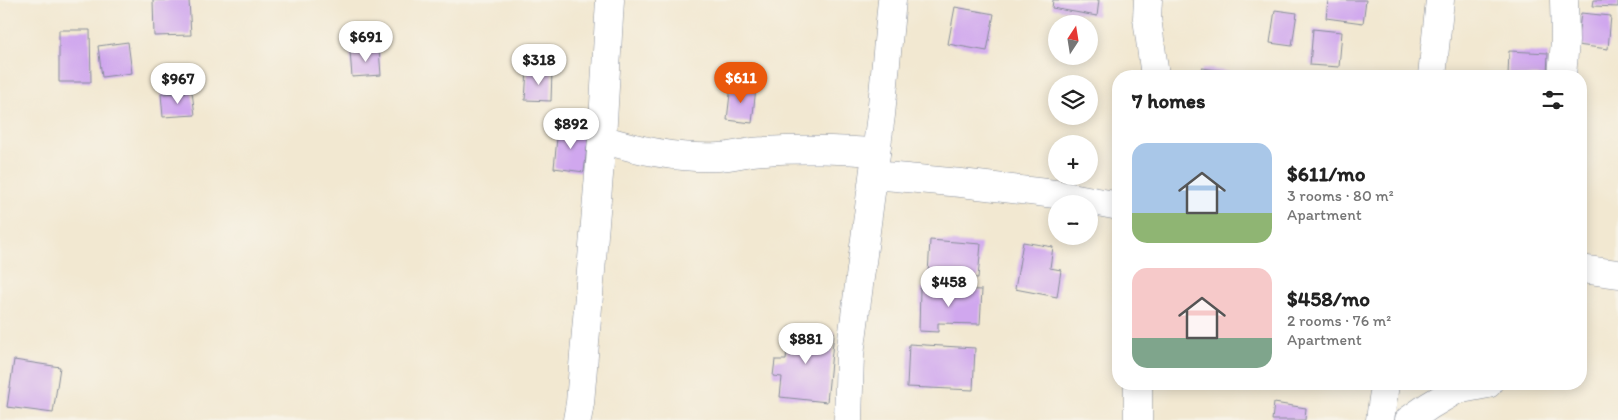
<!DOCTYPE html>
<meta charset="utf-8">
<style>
:root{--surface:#fff;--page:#f2f2f2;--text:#222;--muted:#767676;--accent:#ea580c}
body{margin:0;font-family:Itim,sans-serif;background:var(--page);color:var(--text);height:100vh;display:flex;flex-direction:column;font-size:19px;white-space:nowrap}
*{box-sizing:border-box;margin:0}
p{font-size:16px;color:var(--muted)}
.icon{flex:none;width:28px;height:28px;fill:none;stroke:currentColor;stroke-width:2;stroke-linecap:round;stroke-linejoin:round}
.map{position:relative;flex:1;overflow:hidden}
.drawer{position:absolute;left:1112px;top:70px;width:475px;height:320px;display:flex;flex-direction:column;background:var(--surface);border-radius:20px;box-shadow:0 2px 12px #0003}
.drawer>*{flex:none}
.needle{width:32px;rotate:12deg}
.controls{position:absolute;left:1048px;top:15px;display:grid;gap:10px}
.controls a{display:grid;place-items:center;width:50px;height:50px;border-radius:50%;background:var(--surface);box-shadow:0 2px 12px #0003;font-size:25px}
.price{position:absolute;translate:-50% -42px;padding:0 11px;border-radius:18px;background:#fff;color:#222;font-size:16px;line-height:32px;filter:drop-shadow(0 1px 2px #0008)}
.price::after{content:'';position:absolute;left:50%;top:30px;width:15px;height:11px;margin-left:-8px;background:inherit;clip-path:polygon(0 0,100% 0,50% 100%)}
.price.current{background:var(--accent);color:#fff}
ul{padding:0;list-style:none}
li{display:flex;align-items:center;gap:15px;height:125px;padding:0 20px}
li span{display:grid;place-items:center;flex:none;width:140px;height:100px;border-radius:15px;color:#555}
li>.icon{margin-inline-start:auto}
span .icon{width:60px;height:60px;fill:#fffc;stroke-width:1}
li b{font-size:21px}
h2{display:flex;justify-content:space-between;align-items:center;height:60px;padding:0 20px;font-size:21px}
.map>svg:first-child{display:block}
.building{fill:#d0a7ee}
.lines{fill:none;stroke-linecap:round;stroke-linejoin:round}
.minor-casing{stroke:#868c98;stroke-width:29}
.minor{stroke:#fff;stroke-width:28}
</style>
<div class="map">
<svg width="1618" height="420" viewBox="0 0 1618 420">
<rect width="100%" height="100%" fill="#f7f3e8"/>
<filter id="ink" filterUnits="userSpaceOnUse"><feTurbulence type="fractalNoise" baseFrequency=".02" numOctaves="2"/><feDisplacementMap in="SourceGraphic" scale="10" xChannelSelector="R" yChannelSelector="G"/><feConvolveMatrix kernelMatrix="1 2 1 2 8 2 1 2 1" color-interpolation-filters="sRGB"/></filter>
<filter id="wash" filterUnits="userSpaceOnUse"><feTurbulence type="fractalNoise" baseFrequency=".0096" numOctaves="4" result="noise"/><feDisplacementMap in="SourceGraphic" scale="20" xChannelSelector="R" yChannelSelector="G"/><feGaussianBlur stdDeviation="1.12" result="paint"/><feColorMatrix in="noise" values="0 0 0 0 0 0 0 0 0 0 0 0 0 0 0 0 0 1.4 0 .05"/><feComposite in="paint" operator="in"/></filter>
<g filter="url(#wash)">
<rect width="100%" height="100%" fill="#f2e8d1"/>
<g id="blocks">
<g class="building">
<path d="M153 0H189L191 35 154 36Z"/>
<path d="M1053 0H1099L1097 16 1052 8Z"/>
<path d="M1328 0H1366L1363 23 1326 18Z"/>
<path d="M1594 0H1618V7L1593 6Z"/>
<path d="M955 7 994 14 987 51 948 44Z"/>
<path d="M1275 10 1297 13 1292 46 1270 43Z"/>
<path d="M1581 13 1611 16 1608 49 1577 45Z"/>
<path d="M1313 29 1342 32 1339 67 1310 65Z"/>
<path d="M59 30H90L91 82H59Z"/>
<path d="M128 42 132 73 102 77 98 46Z"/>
<path d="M379 49 381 75 352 77 350 51Z"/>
<path d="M1509 51 1548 53 1547 76H1508Z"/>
<path d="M1202 68 1250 74V76H1201Z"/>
<path d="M527 70 552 71 551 101 525 100Z"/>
<path d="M731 85 756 88 752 123 727 120Z"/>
<path d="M192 92 195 115 163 117 161 94Z"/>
<path d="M558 128 589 131 584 172 554 168Z"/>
<path d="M930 240 981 244 978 278 928 274Z"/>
<path d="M1023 242 1053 247 1050 268 1061 270 1057 297 1015 289Z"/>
<path d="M920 288 982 290 980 324 938 323V332L919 331Z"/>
<path d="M789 327 834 332 827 402 780 397 782 377 773 376 775 360H786Z"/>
<path d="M909 344 975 348 973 390 907 387Z"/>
<path d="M14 360 60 367 53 413 7 407Z"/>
<path d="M1274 403 1306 408 1305 420H1272Z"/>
</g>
</g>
</g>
<g filter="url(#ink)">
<use href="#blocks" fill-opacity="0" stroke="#868c98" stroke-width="1"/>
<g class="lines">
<g class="minor-casing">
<g id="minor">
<path d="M1148 0 1147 18 1155 76"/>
<path d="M1432 76 1440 0"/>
<path d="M1562 76 1565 41 1564 0"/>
<path d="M602 139C640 151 679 159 719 157 735 156 750 151 765 151 802 148 839 150 876 152"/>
<path d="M874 175 961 183 1055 194 1119 206"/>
<path d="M1581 269 1618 274"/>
<path d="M1138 384V420"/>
<path d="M577 420 580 403 602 139 610 0"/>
<path d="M848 420 850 355 881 115 892 0"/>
<path d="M1380 420 1385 384"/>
<path d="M1409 420 1429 406 1456 390 1488 384"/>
</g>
</g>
<use href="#minor" class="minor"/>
</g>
</g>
</svg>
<div class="controls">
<a><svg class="needle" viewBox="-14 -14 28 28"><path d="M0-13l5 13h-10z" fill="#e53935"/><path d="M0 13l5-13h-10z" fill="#767676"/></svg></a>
<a><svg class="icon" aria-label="layers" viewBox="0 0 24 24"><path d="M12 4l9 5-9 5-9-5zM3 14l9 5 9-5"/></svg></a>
<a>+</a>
<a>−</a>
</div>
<b class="price" style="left:366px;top:63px">$691</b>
<b class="price" style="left:539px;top:86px">$318</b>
<b class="price current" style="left:741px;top:104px">$611</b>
<b class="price" style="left:178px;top:105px">$967</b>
<b class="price" style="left:571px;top:150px">$892</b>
<b class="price" style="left:949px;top:308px">$458</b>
<b class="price" style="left:806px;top:365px">$881</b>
<section class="drawer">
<h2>7 homes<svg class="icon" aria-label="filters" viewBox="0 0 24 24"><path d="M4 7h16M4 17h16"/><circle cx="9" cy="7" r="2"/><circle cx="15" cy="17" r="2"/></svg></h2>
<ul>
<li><span style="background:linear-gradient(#a9c7e8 70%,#8fb573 0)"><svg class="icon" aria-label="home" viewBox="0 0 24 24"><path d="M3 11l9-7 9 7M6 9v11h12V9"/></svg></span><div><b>$611/mo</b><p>3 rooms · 80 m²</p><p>Apartment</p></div></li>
<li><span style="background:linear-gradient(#f6c9c9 70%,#7fa58c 0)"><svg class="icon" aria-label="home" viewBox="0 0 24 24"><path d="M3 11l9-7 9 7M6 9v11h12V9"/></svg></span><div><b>$458/mo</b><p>2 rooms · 76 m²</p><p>Apartment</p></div></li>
</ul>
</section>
</div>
